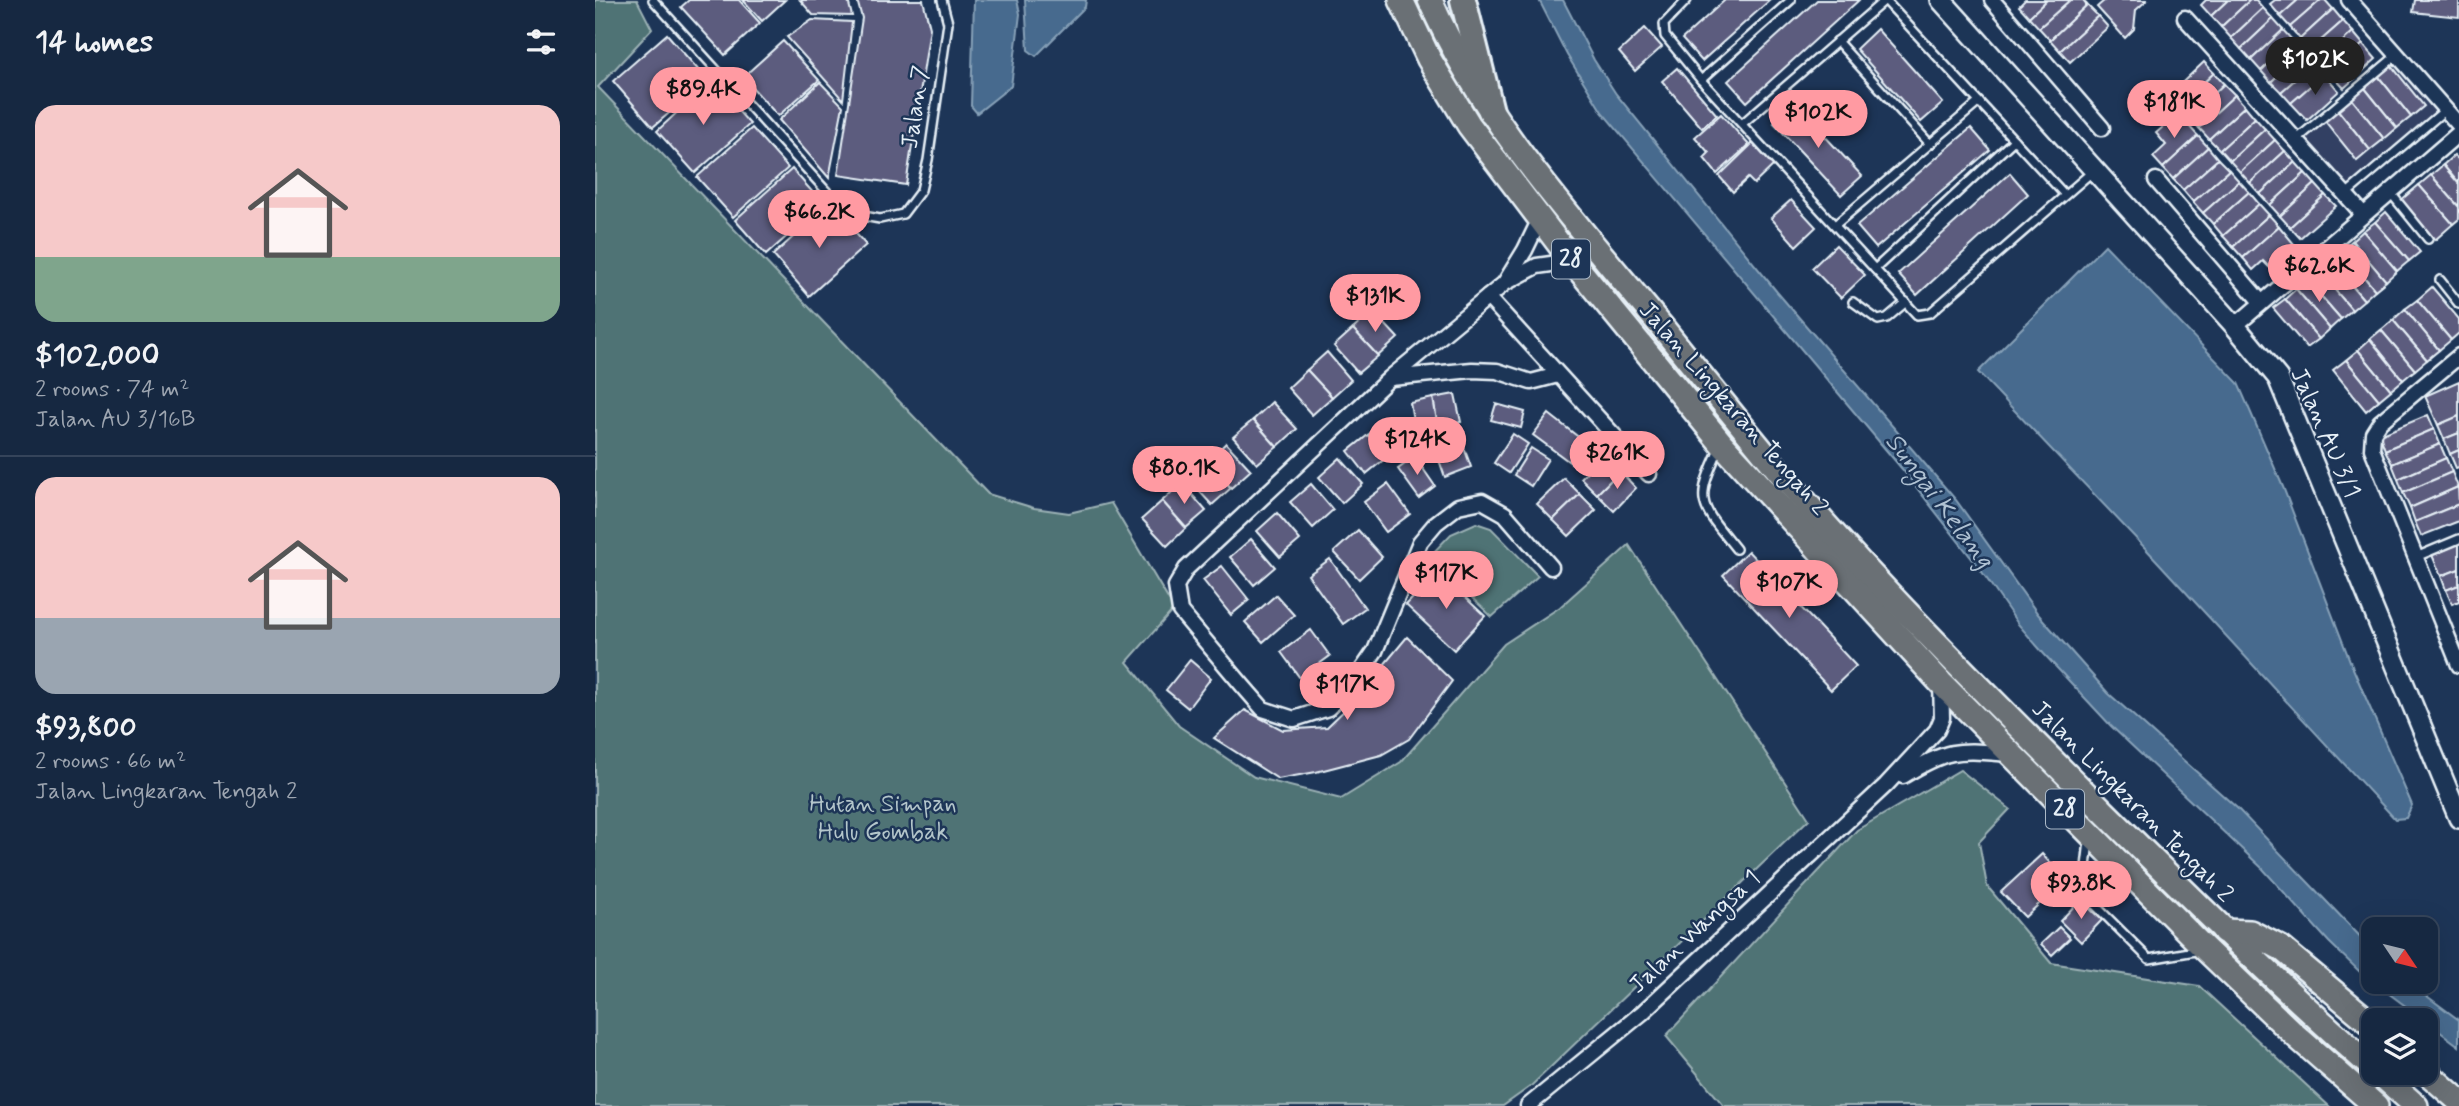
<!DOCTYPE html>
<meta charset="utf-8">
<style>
:root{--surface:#162841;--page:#1f3048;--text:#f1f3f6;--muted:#9ea6b1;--line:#35445a;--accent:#ff9aa2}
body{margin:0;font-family:Mynerve,sans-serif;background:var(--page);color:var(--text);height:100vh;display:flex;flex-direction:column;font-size:26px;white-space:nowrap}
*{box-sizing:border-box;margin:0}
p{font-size:23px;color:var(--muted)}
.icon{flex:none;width:38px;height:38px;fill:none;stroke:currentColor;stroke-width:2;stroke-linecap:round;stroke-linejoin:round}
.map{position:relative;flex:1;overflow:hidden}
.sheet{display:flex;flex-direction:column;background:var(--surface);width:595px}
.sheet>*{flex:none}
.needle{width:46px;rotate:125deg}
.buttons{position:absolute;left:1766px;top:917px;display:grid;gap:14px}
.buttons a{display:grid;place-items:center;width:77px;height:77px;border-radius:14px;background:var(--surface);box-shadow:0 7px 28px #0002,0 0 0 2px var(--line);font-size:35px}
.price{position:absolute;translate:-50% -60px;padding:0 16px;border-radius:24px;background:var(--accent);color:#111;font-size:23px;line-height:46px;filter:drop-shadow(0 2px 4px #0008)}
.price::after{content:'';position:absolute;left:50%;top:42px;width:21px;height:16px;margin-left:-10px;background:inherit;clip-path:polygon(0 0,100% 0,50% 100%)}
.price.selected{background:#222;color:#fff}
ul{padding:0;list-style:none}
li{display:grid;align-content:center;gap:14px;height:371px;padding:0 35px}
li+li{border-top:2px solid var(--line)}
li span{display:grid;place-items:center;height:217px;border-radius:21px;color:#555}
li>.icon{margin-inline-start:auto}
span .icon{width:126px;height:126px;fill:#fffc;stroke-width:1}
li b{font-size:30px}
h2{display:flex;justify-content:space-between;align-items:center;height:84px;padding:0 35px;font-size:30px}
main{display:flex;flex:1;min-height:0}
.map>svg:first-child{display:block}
.built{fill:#304163}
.green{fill:#507374;stroke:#9cb2b6;stroke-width:2}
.water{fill:#476b8e;stroke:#87a1b8;stroke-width:2}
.building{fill:#5c5c7e;stroke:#e8f1f8;stroke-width:2}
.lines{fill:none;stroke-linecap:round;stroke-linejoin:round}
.service-casing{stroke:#e8f1f8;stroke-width:12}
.minor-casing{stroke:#e8f1f8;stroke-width:19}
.secondary-casing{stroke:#e8f1f8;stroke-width:24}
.trunk-casing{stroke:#e8f1f8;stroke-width:28}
.motorway-casing{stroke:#e8f1f8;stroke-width:30}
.service{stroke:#1d3557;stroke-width:7}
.minor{stroke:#1d3557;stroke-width:14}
.secondary{stroke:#1d3557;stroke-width:19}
.trunk{stroke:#6a7074;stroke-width:23}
.motorway{stroke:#6a7074;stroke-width:24}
.labels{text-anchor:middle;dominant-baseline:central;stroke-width:5;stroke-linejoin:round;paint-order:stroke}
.shield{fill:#1d3557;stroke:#abb9c8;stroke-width:2}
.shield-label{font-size:23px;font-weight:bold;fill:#e8f1f8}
.street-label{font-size:24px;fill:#e8f1f8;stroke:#1d3557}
.park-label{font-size:24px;fill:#b3c5ca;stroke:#1d3557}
.water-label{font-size:26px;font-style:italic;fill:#b0c2d3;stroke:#1d3557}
</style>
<main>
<section class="sheet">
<h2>14 homes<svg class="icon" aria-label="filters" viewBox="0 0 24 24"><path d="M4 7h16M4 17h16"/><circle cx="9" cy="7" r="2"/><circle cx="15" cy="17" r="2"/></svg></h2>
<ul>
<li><span style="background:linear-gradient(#f6c9c9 70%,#7fa58c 0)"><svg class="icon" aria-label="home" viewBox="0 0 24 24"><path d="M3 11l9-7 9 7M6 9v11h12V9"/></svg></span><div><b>$102,000</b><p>2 rooms · 74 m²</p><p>Jalan AU 3/16B</p></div></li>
<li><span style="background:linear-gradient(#f6c9c9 65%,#9aa5b1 0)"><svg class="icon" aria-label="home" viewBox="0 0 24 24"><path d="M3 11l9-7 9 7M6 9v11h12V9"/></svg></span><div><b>$93,800</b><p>2 rooms · 66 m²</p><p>Jalan Lingkaran Tengah 2</p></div></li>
</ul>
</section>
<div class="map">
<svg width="1864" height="1106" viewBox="0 0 1864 1106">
<rect width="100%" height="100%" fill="#1d3557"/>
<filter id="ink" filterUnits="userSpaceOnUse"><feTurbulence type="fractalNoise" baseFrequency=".0143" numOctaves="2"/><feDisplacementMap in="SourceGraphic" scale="14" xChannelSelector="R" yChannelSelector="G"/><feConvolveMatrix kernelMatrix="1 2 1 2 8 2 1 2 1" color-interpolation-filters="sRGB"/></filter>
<g filter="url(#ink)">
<path class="built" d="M1800 62 1843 110 1752 188 1707 140Z"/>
<g class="green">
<path d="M0 0H42L57 29 3 87 393 494 439 508 474 513 516 503 579 609 532 662 584 726 659 777 746 799 806 762 909 644 965 607 1034 545 1214 819 936 1086 908 1106H0Z"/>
<path d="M881 523 896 528 943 576 897 617 834 557 856 534Z"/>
<path d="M1365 770 1415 809 1384 842 1392 886 1456 963 1604 986 1734 1106H1129L1071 1036 1262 830Z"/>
</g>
<g class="water">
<path d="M379 0H422L425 14 416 86 382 113 376 106Z"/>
<path d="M430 0H491L490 7 441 56 433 50Z"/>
<path d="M944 0H968L999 60 1021 94 1182 292 1361 500 1443 614 1513 693 1642 808 1778 950V982H1813L1864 1020V1046L1765 972 1734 942 1668 869 1516 726 1449 654 1423 624 1385 569 1307 469 1007 112 972 55Z"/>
<path d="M1510 245 1643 383 1688 487 1757 666 1817 805 1811 818 1800 819 1551 549 1383 372Z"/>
</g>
<g class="building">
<path d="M94 0H144L165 23 130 55 86 7Z"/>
<path d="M148 0H190L167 21Z"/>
<path d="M205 0H253L257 16 218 15Z"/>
<path d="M262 0H328L335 28 311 185 243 175 267 18Z"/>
<path d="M1130 0H1175L1107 61 1087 39Z"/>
<path d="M1222 0H1264L1152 102 1133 81Z"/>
<path d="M1430 0H1452L1434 17 1424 6Z"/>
<path d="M1452 0H1475L1444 28 1434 17Z"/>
<path d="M1475 0H1488L1492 5 1455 40 1444 28Z"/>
<path d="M1510 0H1552L1541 10 1539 29 1530 38 1502 7Z"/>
<path d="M1611 0H1633L1616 16 1606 5Z"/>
<path d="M1633 0H1655L1626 27 1616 16Z"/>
<path d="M1655 0H1661L1668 8 1636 38 1626 27Z"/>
<path d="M1680 0H1703L1685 16 1675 4Z"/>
<path d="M1703 0H1726L1695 27 1685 16Z"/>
<path d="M1726 0H1730L1738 9 1705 39 1695 27Z"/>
<path d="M1820 0H1864V17L1818 12Z"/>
<path d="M1492 5 1503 16 1465 51 1455 40Z"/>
<path d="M1668 8 1678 19 1646 49 1636 38Z"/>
<path d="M1738 9 1748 21 1715 50 1705 39Z"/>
<path d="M1503 16 1513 27 1475 62 1465 51Z"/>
<path d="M1678 19 1688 30 1656 60 1646 49Z"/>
<path d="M217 20 257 22 248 100 192 37Z"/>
<path d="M1748 21 1758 32 1725 62 1715 50Z"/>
<path d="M1050 28 1067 47 1040 71 1024 52Z"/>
<path d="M1282 29 1348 103 1326 122 1261 49Z"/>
<path d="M1688 30 1698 41 1666 71 1656 60Z"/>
<path d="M1758 32 1768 44 1735 73 1725 62Z"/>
<path d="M72 34 112 80 58 127 18 81Z"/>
<path d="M188 41 224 80 183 116 148 77Z"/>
<path d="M1698 41 1708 52 1676 82 1666 71Z"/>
<path d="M1768 44 1781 59 1749 88 1735 73Z"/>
<path d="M1708 52 1719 63 1686 92 1676 82Z"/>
<path d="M1609 62 1619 73 1584 106 1574 95Z"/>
<path d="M1719 63 1729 74 1696 103 1686 92Z"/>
<path d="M1796 65 1829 106 1816 117 1783 76Z"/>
<path d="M1082 68 1122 115 1107 128 1067 81Z"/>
<path d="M1619 73 1629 84 1594 117 1584 106Z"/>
<path d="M1729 74 1744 91 1712 120 1696 103Z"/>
<path d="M1783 76 1816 117 1802 128 1769 87Z"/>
<path d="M116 81 155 124 100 173 62 131Z"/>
<path d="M225 82 248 106 234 178 184 120Z"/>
<path d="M1629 84 1640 95 1604 128 1594 117Z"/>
<path d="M1769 87 1802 128 1789 139 1756 98Z"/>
<path d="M1640 95 1650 106 1614 139 1604 128Z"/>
<path d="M1756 98 1789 139 1775 150 1742 109Z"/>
<path d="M1200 104 1267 176 1246 195 1179 123Z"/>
<path d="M1650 106 1660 118 1625 150 1614 139Z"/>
<path d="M1742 109 1775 150 1762 161 1729 120Z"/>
<path d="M1126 114 1154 145 1122 174 1109 158 1114 153 1100 137Z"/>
<path d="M1583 114 1603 136 1568 168 1558 157 1571 145 1561 133Z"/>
<path d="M1660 118 1670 129 1635 161 1625 150Z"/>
<path d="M157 128 193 168 138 217 102 177Z"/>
<path d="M1376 128 1395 150 1281 248 1262 226Z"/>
<path d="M1670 129 1680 140 1645 172 1635 161Z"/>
<path d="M1603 136 1613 147 1578 179 1568 168Z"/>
<path d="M1680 140 1690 151 1655 183 1645 172Z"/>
<path d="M1158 143 1179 165 1159 184 1153 178 1138 192 1124 176Z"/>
<path d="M1613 147 1623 159 1588 190 1578 179Z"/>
<path d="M1690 151 1700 162 1665 194 1655 183Z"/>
<path d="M1859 155 1864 160V184L1848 165Z"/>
<path d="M1623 159 1634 170 1598 202 1588 190Z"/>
<path d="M1700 162 1710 173 1675 205 1665 194Z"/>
<path d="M1848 165 1864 184V207L1836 175Z"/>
<path d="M197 169 228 204 171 255 140 220Z"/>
<path d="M1634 170 1644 181 1608 213 1598 202Z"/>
<path d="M1415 173 1433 194 1322 295 1303 274Z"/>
<path d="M1710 173 1720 184 1685 216 1675 205Z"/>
<path d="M1836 175 1864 207V219L1858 224 1824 185Z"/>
<path d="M1644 181 1654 192 1618 224 1608 213Z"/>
<path d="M1720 184 1730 195 1695 227 1685 216Z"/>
<path d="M1824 185 1858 224 1840 240 1806 200Z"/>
<path d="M1654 192 1664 204 1628 236 1618 224Z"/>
<path d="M1730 195 1741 206 1705 238 1695 227Z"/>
<path d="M1196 200 1221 227 1201 246 1176 218Z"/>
<path d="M235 204 271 245 214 296 178 255Z"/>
<path d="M1664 204 1674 215 1638 247 1628 236Z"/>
<path d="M1791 212 1825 252 1814 261 1780 222Z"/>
<path d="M1674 215 1684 226 1648 258 1638 247Z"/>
<path d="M1780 222 1814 261 1802 271 1768 231Z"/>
<path d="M1684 226 1699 244 1674 267 1668 261 1658 270 1648 258Z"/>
<path d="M1768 231 1802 271 1791 281 1757 241Z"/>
<path d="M1757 241 1791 281 1780 290 1746 250Z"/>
<path d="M1241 245 1270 275 1246 298 1217 268Z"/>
<path d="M1746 250 1780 290 1769 300 1735 260Z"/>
<path d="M1735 260 1769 300 1757 310 1723 270Z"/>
<path d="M1723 270 1757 310 1746 319 1712 280Z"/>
<path d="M1712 280 1746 319 1735 329 1701 289Z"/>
<path d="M1837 287 1864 319V333L1856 340 1822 300Z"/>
<path d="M1701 289 1735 329 1724 339 1690 299Z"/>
<path d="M1690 299 1724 339 1712 348 1678 308Z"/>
<path d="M1822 300 1856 340 1844 350 1810 309Z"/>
<path d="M1810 309 1844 350 1832 360 1798 320Z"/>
<path d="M778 311 803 338 783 356 758 329Z"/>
<path d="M1798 320 1832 360 1820 370 1786 330Z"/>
<path d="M758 329 783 356 763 373 739 346Z"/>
<path d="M1786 330 1820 370 1808 380 1775 339Z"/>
<path d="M1775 339 1808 380 1796 390 1763 350Z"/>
<path d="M1763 350 1796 390 1784 400 1751 360Z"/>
<path d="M732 352 756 380 737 397 712 370Z"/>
<path d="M1751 360 1784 400 1771 411 1738 370Z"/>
<path d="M712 370 737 397 717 415 693 388Z"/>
<path d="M1864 381V416L1843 425 1830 396Z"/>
<path d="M860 394 866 422 843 427 838 398Z"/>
<path d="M838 398 843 427 820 431 815 403Z"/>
<path d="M677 402 702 429 682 447 658 420Z"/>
<path d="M901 404 930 412 926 428 896 420Z"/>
<path d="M954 414 991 443 976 463 938 435Z"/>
<path d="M1833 415 1839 429 1790 450 1785 435Z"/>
<path d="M1864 416V433L1849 439 1843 425Z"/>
<path d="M794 418 812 441 792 457 773 435Z"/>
<path d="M658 420 682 447 662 464 638 437Z"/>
<path d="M1839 429 1845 444 1797 464 1790 450Z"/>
<path d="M1864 433V450L1855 454 1849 439Z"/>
<path d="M864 434 876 467 850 477 838 443Z"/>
<path d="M918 434 933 444 914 473 899 463Z"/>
<path d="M773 435 792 457 771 474 753 451Z"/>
<path d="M631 443 656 470 636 488 612 461Z"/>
<path d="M1845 444 1851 458 1803 479 1797 464Z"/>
<path d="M936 448 953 459 936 486 919 475Z"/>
<path d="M1864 450V467L1861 468 1855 454Z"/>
<path d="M1008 455 1025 471 1002 494 986 478Z"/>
<path d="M820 457 840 486 824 498 803 469Z"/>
<path d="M745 458 768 484 747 503 724 477Z"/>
<path d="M1851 458 1857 472 1808 493 1803 479Z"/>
<path d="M612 461 636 488 617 505 592 478Z"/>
<path d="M1025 471 1041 488 1019 511 1002 494Z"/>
<path d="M1857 472 1863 487 1815 508 1808 493Z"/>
<path d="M969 478 985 494 958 520 942 504Z"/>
<path d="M587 483 611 511 591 528 567 501Z"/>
<path d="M716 484 738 510 718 528 695 502Z"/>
<path d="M793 484 815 514 791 532 769 502Z"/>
<path d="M1863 487 1864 504 1820 522 1815 508Z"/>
<path d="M985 494 1001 510 974 536 958 520Z"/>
<path d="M567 501 591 528 572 546 547 519Z"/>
<path d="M1864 504V521L1826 536 1820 522Z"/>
<path d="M682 513 705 540 685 557 662 531Z"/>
<path d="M763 530 787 557 764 579 739 552Z"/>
<path d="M656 539 680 567 659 585 635 557Z"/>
<path d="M1864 544V569L1846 576 1837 555Z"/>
<path d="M1153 551 1261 666 1236 690 1128 575Z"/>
<path d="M735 559 770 608 748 624 713 575Z"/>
<path d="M627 566 654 600 636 615 608 580Z"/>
<path d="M1864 569V585L1851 590 1846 576Z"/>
<path d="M843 572 890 616 859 650 811 605Z"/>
<path d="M1864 585V601L1857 604 1851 590Z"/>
<path d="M681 595 699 615 668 642 650 622Z"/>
<path d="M716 630 735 656 705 678 686 652Z"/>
<path d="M812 637 857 681 814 739 786 755 721 772 683 779 619 738 650 710 688 730 732 727 759 701Z"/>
<path d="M595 660 616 678 593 708 571 690Z"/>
<path d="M1447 854 1470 880 1430 917 1406 892Z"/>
<path d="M1485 900 1507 920 1486 942 1465 921Z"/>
<path d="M1464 927 1475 938 1457 955 1446 944Z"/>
</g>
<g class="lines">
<g class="service-casing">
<g id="service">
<path d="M58 0 235 195 257 214 285 219 308 214 326 190 333 160 353 23 347 0"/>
<path d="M1092 0 1069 24 1070 36 1106 80 1322 315 1335 313 1498 171"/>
<path d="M1290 0 1470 195"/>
<path d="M1242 41 1335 144"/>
<path d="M1106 80 1196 0"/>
<path d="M1148 123 1290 0"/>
<path d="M1701 140 1802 55"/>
<path d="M1794 191 1833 239"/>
<path d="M1750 195 1850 110"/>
<path d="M1240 225 1384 102"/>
<path d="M1280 269 1419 140"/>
<path d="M1845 280 1864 304"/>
<path d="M1258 302 1283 320 1292 318 1311 302"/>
<path d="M1125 447C1099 503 1104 503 1141 549"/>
<path d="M1821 557 1864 539"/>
<path d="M1494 841 1488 893 1554 959 1606 950"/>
</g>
</g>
<g class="minor-casing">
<g id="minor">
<path d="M1397 0 1507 128"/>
<path d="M1754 0 1864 125"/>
<path d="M1590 18 1768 214"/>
<path d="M1561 180 1666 302"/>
<path d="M911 281 930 250 945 219"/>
<path d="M893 297 1054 474"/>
<path d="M1640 326 1864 133"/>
<path d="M1864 356 1785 422 1778 433 1777 449 1864 665"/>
<path d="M796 378 877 370 902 371 936 382 963 375"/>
<path d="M956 567 910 514 887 501 863 506 841 523 825 542 780 651 758 683 733 708 699 719 668 709 648 686 585 611 581 586 591 569 795 378 910 283 942 266 977 261"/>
<path d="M1308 776C1355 747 1363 750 1416 754"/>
<path d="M933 1106 1047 1013 1291 785 1342 730 1347 718 1346 683"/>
</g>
</g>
<g class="secondary-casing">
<path id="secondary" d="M1346 0 1640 326 1683 378 1864 818"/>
</g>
<g class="trunk-casing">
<g id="trunk">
<path d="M806 0 834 59 874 125 977 261 1127 444 1346 683 1416 754 1610 949 1701 1036 1781 1106"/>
<path d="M835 0C888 123 983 225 1067 327 1109 379 1151 432 1194 483 1286 590 1387 690 1487 790 1582 884 1677 979 1778 1068"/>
<path d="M1629 931 1655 932 1686 948 1778 1025"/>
<path d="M1830 1071 1864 1101"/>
<path d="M1784 1073 1821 1106"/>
</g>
</g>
<g class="motorway-casing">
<path id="motorway" d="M868 0 896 111"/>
</g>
<use href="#service" class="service"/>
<use href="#minor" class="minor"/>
<use href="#secondary" class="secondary"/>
<use href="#trunk" class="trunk"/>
<use href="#motorway" class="motorway"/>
</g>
</g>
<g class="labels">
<g class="shield">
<rect x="957" y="239.5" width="38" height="39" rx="5"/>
<rect x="1451" y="789.5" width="38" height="39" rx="5"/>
</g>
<g class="shield-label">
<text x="976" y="259">28</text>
<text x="1470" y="809">28</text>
</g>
<g class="street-label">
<text transform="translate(321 107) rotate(-82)">Jalan 7</text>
<text transform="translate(1138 409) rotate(49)">Jalan Lingkaran Tengah 2</text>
<text transform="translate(1730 433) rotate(66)">Jalan AU 3/1</text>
<text transform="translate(1537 802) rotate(45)">Jalan Lingkaran Tengah 2</text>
<text transform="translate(1100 932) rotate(-43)">Jalan Wangsa 1</text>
</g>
<g class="park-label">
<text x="288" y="804">Hutan Simpan<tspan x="288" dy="28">Hulu Gombak</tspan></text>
</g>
<g class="water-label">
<text transform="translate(1344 501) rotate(53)">Sungai Kelang</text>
</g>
</g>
</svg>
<div class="buttons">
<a><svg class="needle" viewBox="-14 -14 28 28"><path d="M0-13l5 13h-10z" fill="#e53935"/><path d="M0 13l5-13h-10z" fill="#9ea6b1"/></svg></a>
<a><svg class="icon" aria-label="layers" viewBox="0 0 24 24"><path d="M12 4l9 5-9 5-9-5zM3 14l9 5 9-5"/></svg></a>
</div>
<b class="price selected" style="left:1720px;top:97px">$102K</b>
<b class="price" style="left:108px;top:127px">$89.4K</b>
<b class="price" style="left:1579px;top:140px">$181K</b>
<b class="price" style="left:1223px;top:150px">$102K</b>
<b class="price" style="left:224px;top:250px">$66.2K</b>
<b class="price" style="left:1724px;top:304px">$62.6K</b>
<b class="price" style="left:780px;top:334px">$131K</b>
<b class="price" style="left:822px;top:477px">$124K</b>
<b class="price" style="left:1022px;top:491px">$261K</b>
<b class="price" style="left:589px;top:506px">$80.1K</b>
<b class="price" style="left:851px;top:611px">$117K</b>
<b class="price" style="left:1194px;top:620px">$107K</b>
<b class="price" style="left:752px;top:722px">$117K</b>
<b class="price" style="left:1486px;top:921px">$93.8K</b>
</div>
</main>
